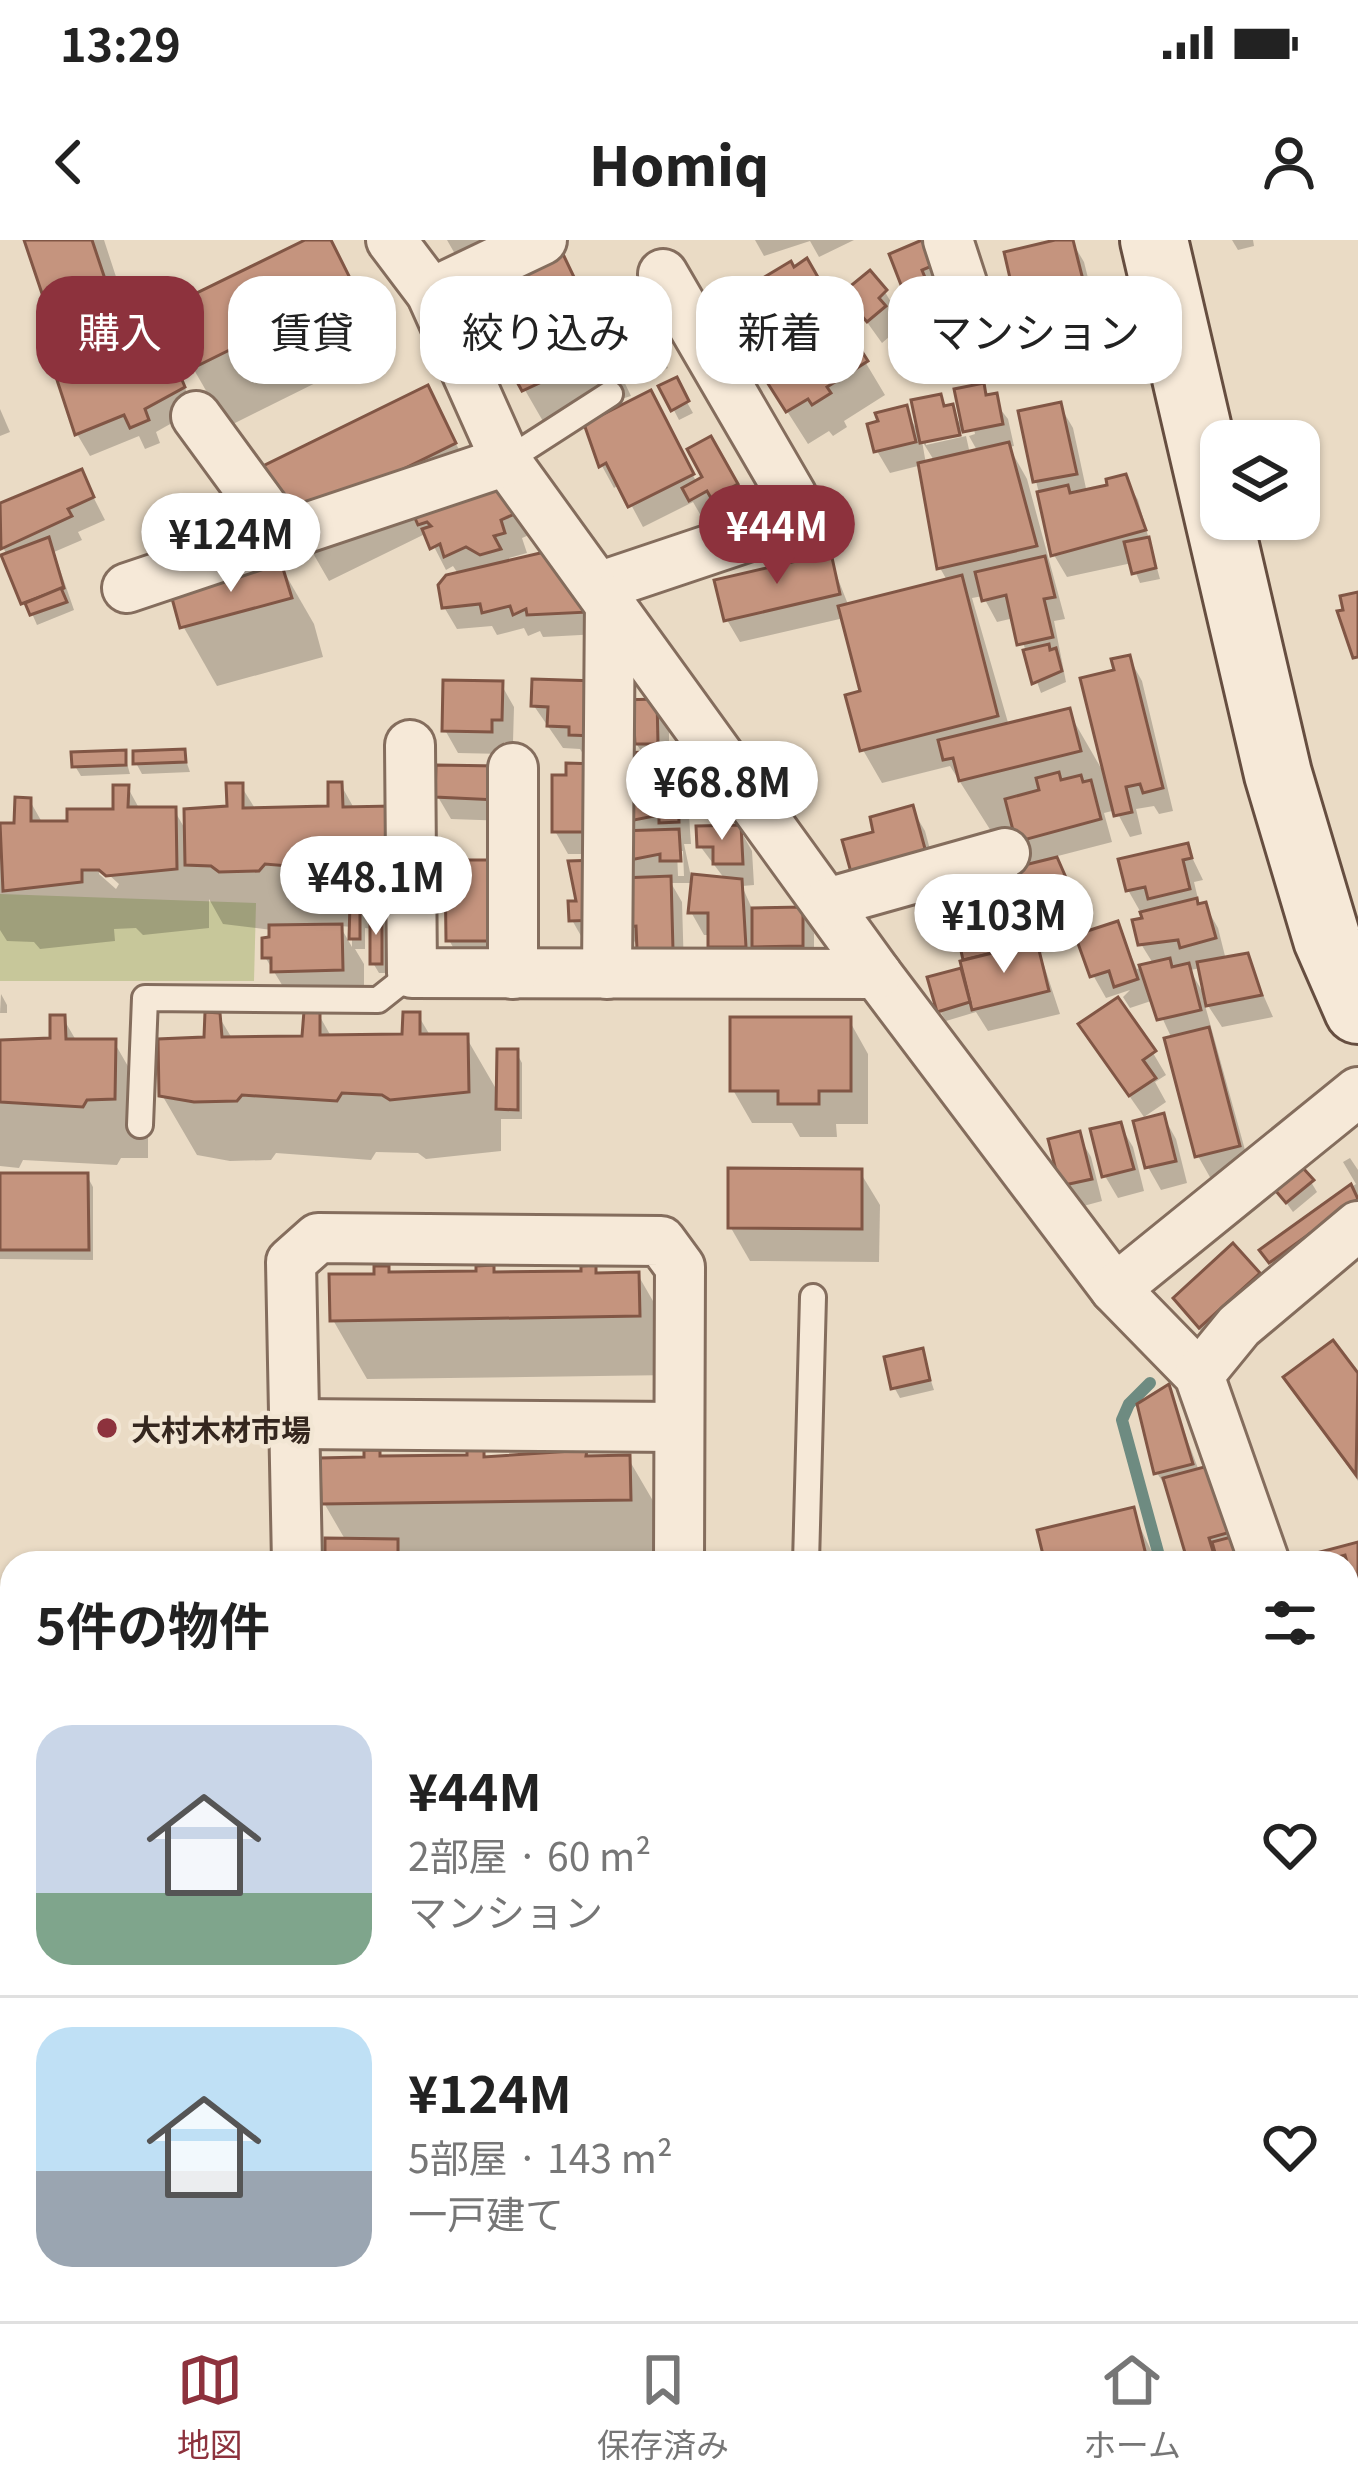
<!DOCTYPE html>
<html lang="ja">
<meta charset="utf-8">
<style>
:root{--surface:#fff;--page:#f2f2f2;--text:#222;--muted:#767676;--line:#e0e0e0;--accent:#8d323d}
body{margin:0;font-family:Georgia,"Noto Sans JP",serif;background:var(--page);color:var(--text);height:100vh;display:flex;flex-direction:column;font-size:45px;white-space:nowrap}
*{box-sizing:border-box;margin:0}
p{font-size:39px;color:var(--muted)}
.icon{flex:none;width:66px;height:66px;fill:none;stroke:currentColor;stroke-width:2;stroke-linecap:round;stroke-linejoin:round}
.map{position:relative;flex:1;overflow:hidden}
.drawer{position:absolute;left:0px;top:1311px;width:1359px;height:771px;display:flex;flex-direction:column;background:var(--surface);border-radius:36px 36px 0 0;box-shadow:0 3px 9px #0004}
.drawer>*{flex:none}
.hud{position:absolute;left:36px;top:36px;width:1287px;height:108px;display:flex;gap:24px}
.fabs{position:absolute;left:1200px;top:180px;display:grid;gap:24px}
.fabs a{display:grid;place-items:center;width:120px;height:120px;border-radius:24px;background:var(--surface);box-shadow:0 3px 9px #0004;font-size:60px}
.price{position:absolute;translate:-50% -102px;padding:0 27px;border-radius:42px;background:#fff;color:#222;font-size:39px;line-height:78px;filter:drop-shadow(0 3px 6px #0008)}
.price::after{content:'';position:absolute;left:50%;top:72px;width:36px;height:27px;margin-left:-18px;background:inherit;clip-path:polygon(0 0,100% 0,50% 100%)}
.price.selected{background:var(--accent);color:#fff}
ul{padding:0;list-style:none}
li{display:flex;align-items:center;gap:36px;height:300px;padding:0 36px}
li+li{border-top:3px solid var(--line)}
li span{display:grid;place-items:center;flex:none;width:336px;height:240px;border-radius:36px;color:#555}
li>.icon{margin-inline-start:auto}
span .icon{width:144px;height:144px;fill:#fffc;stroke-width:1}
li b{font-size:51px}
h2{display:flex;justify-content:space-between;align-items:center;height:144px;padding:0 36px;font-size:51px}
.chip{padding:0 42px;border-radius:36px;background:var(--surface);box-shadow:0 3px 9px #0004;font-size:42px;line-height:108px}
.chip.selected{background:var(--accent);color:#fff}
.status{display:flex;justify-content:space-between;align-items:center;height:84px;padding:0 60px;background:var(--surface);direction:ltr}
.status svg{height:33px;fill:currentColor}
header{display:flex;justify-content:space-between;align-items:center;height:156px;padding:0 36px;background:var(--surface);font-size:54px;font-weight:800}
.menu{display:flex;justify-content:space-around;align-items:center;height:168px;border-top:3px solid var(--line);background:var(--surface);font-size:33px;color:var(--muted)}
.menu a{display:grid;justify-items:center;gap:6px}
.menu .selected{color:var(--accent)}
.map>svg:first-child{display:block}
.green{fill:#c7c79a}
.shadow{fill:#0003;fill-rule:evenodd}
.lines{fill:none;stroke-linecap:round;stroke-linejoin:round}
.stream{stroke:#6e8b81;stroke-width:12}
.building{fill:#c5947e;stroke:#815645;stroke-width:3}
.lane-casing{stroke:#846d5d;stroke-width:30}
.street-casing{stroke:#846d5d;stroke-width:54}
.secondary-casing{stroke:#664e40;stroke-width:72}
.lane{stroke:#f6e9d8;stroke-width:24}
.street{stroke:#f6e9d8;stroke-width:48}
.secondary{stroke:#f6e9d8;stroke-width:66}
.poi-dot{fill:#8d323d;stroke:#f2e6d4;stroke-width:4.5}
.labels{text-anchor:middle;dominant-baseline:central;stroke-width:9;stroke-linejoin:round;paint-order:stroke}
.poi-label{font-size:30px;font-weight:bold;fill:#35271f;stroke:#f2e6d4;text-anchor:start}
</style>
<div class="status"><b>13:29</b><svg viewBox="0 0 49 12"><path d="M0 12V9h3v3zM5 12V6h3v6zM10 12V3h3v9zM15 12V0h3v12zM26 1h20v11H26zM47 4h2v5h-2z"/></svg></div>
<header><svg class="icon" aria-label="back" viewBox="0 0 24 24"><path d="M15 5l-7 7 7 7"/></svg>Homiq<svg class="icon" aria-label="person" viewBox="0 0 24 24"><circle cx="12" cy="8" r="4"/><path d="M4 21q1-7 8-7t8 7"/></svg></header>
<div class="map">
<svg width="1358" height="2081" viewBox="0 0 1358 2081">
<rect width="100%" height="100%" fill="#eadbc5"/>
<path class="green" d="M0 654 256 663 254 741H0Z"/>
<g class="shadow">
<path d="M27 0H104L136 98 157 87 195 170 156 192 160 203 145 209 139 196 90 216 77 194 78 129 59 97Z"/>
<path d="M312 0H328L386 108 227 187 193 128Z"/>
<path d="M447 0H489L467 40 455 14Z"/>
<path d="M755 0H854L819 17 810 1 764 16Z"/>
<path d="M1071 0 1084 22 1095 66 1031 81 1018 59Z"/>
<path d="M1232 0H1253L1254 6 1238 10Z"/>
<path d="M892 15 933 26 942 49 932 53 937 63 918 70Z"/>
<path d="M806 23 885 155 844 181 847 187 833 196 829 191 808 204 769 143 771 97 745 52Z"/>
<path d="M581 51 631 156 544 183 518 138 496 137 477 103Z"/>
<path d="M885 52 898 74 891 80 897 90 882 103 846 53Z"/>
<path d="M655 100 668 128 642 140 623 103Z"/>
<path d="M675 141 693 173 679 180 662 147Z"/>
<path d="M982 146 1008 179 1014 206 1009 207 1027 239 1065 379 1054 381 1066 442 1041 453 1014 378 997 382 983 356 972 358 1009 486 1068 471 1105 535 1118 432 1129 418 1142 441 1173 571 1159 574 1154 566 1136 569 1142 594 1130 597 1116 570 1104 573 1112 602 1054 617 1079 657 1084 679 1063 692 1066 707 1040 713 1060 774 988 791 976 772 946 781 940 771 960 731 966 742 963 708 1007 697 995 677 1033 626 1019 601 996 599 950 526 882 543 863 510 864 453 844 378 740 402 727 380 829 316 849 367 948 342 940 328 922 225 890 233 877 211 905 169 920 195 940 157 964 188ZM974 189 975 194 969 196 978 212 970 214 966 196 926 205V199ZM922 201 935 222 926 224Z"/>
<path d="M426 149 480 248 517 273 529 295 522 298 527 313 509 318 510 323 588 373 599 394 543 397 540 391 528 396 524 388 497 395 492 386 457 389 444 367 459 335 453 326 446 330 427 293 329 341 295 282Z"/>
<path d="M1060 166 1073 188 1087 253 1125 238 1138 260 1160 339 1140 343 1132 323 1067 337 1054 315 1036 241Z"/>
<path d="M0 169 10 192 0 196Z"/>
<path d="M662 176 697 243 706 238 711 262 737 247 748 267 726 279 722 271 704 281 693 262 643 287 620 244 614 248 602 226 588 186Z"/>
<path d="M81 233 105 280 78 292 82 300 54 312 74 370 37 385 0 300V266Z"/>
<path d="M280 325 314 384 323 417 217 446 183 386Z"/>
<path d="M501 444 514 467 513 502H504V514L458 513 445 490Z"/>
<path d="M597 444 585 517 580 509 563 508 534 466Z"/>
<path d="M656 462 669 485V515L677 514 690 537 691 564 682 563 689 576 691 604H684L691 637 727 642 700 606 739 588 752 611 754 645 742 646 753 671 801 670 814 693V728L768 729 756 706 757 728 724 729 711 695H704L691 672 690 643H671L682 662 684 731 653 732 625 686 634 640 623 621 622 544 644 515 624 486ZM677 611H683L684 636H678Z"/>
<path d="M183 512 190 532 142 534 136 523Z"/>
<path d="M124 513 130 534 81 536 75 526Z"/>
<path d="M496 529 508 581 451 579 438 557Z"/>
<path d="M569 538 609 614H568L555 591Z"/>
<path d="M341 545 355 570 390 569 393 690H386V733H379L373 723V689L365 688V709H355L364 724V750L287 753 265 717 272 690 223 684 209 659V688L143 695 136 688 114 689 115 701 40 709 34 702 7 701 0 690V586H17L30 561 43 584H70L116 572 128 548 140 570H174L188 594 230 569 241 546 256 570 332 569ZM99 626 119 644 116 649 99 634ZM340 686 352 687V707Z"/>
<path d="M912 569 925 591 938 639 877 594Z"/>
<path d="M1187 607 1203 640 1194 642 1200 667 1205 665 1218 688 1226 720 1246 716 1273 777 1222 787 1203 758 1250 928 1211 939 1198 916 1172 799 1154 760 1130 768 1123 757 1130 750 1106 758 1093 735 1117 684 1137 729 1154 725 1141 704 1145 680 1128 650ZM1201 728 1206 758 1190 730Z"/>
<path d="M448 623 506 723H462L449 700Z"/>
<path d="M597 623 585 703 572 680Z"/>
<path d="M1 754 7 765V773H0Z"/>
<path d="M218 775 233 800 305 799 319 775 332 798 405 797 418 775 431 797H466L499 854 516 812 522 823V879H501V911L426 919 418 913 376 912 371 920 276 913 271 920 230 921 197 915 162 855 207 799Z"/>
<path d="M63 778 77 802H114L148 861V918H121L117 925 23 920 19 928 0 926V803L53 801Z"/>
<path d="M849 780 868 814V884H836L837 897H800L792 883H752L733 850Z"/>
<path d="M1095 807 1153 813 1166 835 1155 842 1166 862 1144 877Z"/>
<path d="M1163 876 1176 899 1187 943 1161 950 1148 927Z"/>
<path d="M1120 885 1133 907 1144 951 1118 958 1105 936Z"/>
<path d="M1078 895 1091 917 1102 961 1076 968 1063 945Z"/>
<path d="M1350 918 1358 930V973L1277 1031 1263 1010 1356 944 1343 922Z"/>
<path d="M860 932 880 965 879 1022 750 1021 731 988Z"/>
<path d="M0 936H87L93 947V1020L0 1019Z"/>
<path d="M1311 942 1317 952 1293 972 1285 961Z"/>
<path d="M594 1028 599 1036 638 1035 672 1094 673 1135 367 1139 333 1080 391 1035 583 1034Z"/>
<path d="M1258 1035 1270 1057 1214 1109 1177 1059Z"/>
<path d="M1333 1104 1358 1138V1241L1287 1138Z"/>
<path d="M921 1111 934 1150 900 1158 894 1147Z"/>
<path d="M1168 1149 1199 1231 1217 1226 1243 1323H1191L1171 1255 1157 1233Z"/>
<path d="M378 1213 382 1219 470 1218 482 1213 486 1219 585 1213 589 1219 628 1218 663 1278 664 1319 328 1323 346 1301 324 1263Z"/>
<path d="M1132 1270 1157 1323H1048Z"/>
<path d="M1358 1305V1351L1354 1338 1347 1340V1323H1328L1324 1314Z"/>
<rect x="0" y="1444" width="12" height="72"/>
<path d="M1358 1487V1578L1354 1579 1347 1567V1489Z"/>
<path d="M1358 1589V1720L1347 1694V1639L1353 1637 1347 1592Z"/>
<path d="M1347 1848H1358V1914L1347 1895Z"/>
<path d="M68 2070H143V2081H71Z"/>
<path d="M350 2070H588L522 2071V2081H357Z"/>
<path d="M1036 2070H1120L1122 2081H1038Z"/>
</g>
<g class="lines">
<g class="stream">
<path d="M1150 1143 1129 1164 1122 1180 1161 1323"/>
<path d="M0 1607H12"/>
<path d="M808 2070 810 2081"/>
</g>
</g>
<g class="building">
<path d="M24 0H92L118 78 57 98Z"/>
<path d="M305 0H331L355 48 191 129 162 70Z"/>
<path d="M922 0 932 26 922 30 926 40 903 50 889 14Z"/>
<path d="M1055 0H1073L1084 44 1015 60 1004 12Z"/>
<path d="M563 14 614 121 592 132 587 121 522 151 497 105 474 104 471 95 483 78 474 55Z"/>
<path d="M807 18 823 46 759 83 741 51 791 21 794 27Z"/>
<path d="M870 30 887 50 879 58 886 66 867 82 842 53Z"/>
<path d="M827 57 868 121 827 147 831 153 812 165 808 159 786 172 746 109Z"/>
<path d="M158 83 185 147 145 169 149 180 130 188 124 175 75 195 56 137Z"/>
<path d="M650 86 665 117 634 131 619 101Z"/>
<path d="M677 137 689 161 671 171 658 146Z"/>
<path d="M984 143 986 155 997 153 1003 184 963 192 954 149Z"/>
<path d="M428 145 456 203 292 284 263 226Z"/>
<path d="M651 150 694 234 628 267 606 223 599 227 584 184Z"/>
<path d="M941 154 944 166 953 164 960 195 920 203 911 160Z"/>
<path d="M1061 162 1077 234 1033 242 1018 171Z"/>
<path d="M907 165 916 202 874 212 867 184 878 181 875 173Z"/>
<path d="M711 196 738 244 711 258 707 251 689 261 682 248 702 237 687 209Z"/>
<path d="M1009 202 1037 306 937 329 918 223Z"/>
<path d="M82 229 94 257 68 269 72 276 1 309 0 263Z"/>
<path d="M1126 234 1146 290 1051 316 1037 252 1068 245 1070 253 1107 245 1106 239Z"/>
<path d="M497 239 519 272 501 280 505 293 494 296 501 309 480 315 466 307 444 317 440 304 430 309 422 289 431 286 427 282 418 285 411 269Z"/>
<path d="M49 297 64 348 21 364 1 315Z"/>
<path d="M1149 297 1156 328 1132 334 1124 302Z"/>
<path d="M549 311 590 372 527 375 526 369 513 375 510 366 482 373 480 364 442 368 438 345 446 335Z"/>
<path d="M831 313 840 354 724 381 714 340Z"/>
<path d="M1045 316 1055 357 1044 359 1053 397 1017 405 1006 355 982 361 975 332Z"/>
<path d="M281 322 292 358 180 388 170 351Z"/>
<path d="M962 335 998 476 860 511 845 455 860 451 838 366Z"/>
<path d="M61 348 67 362 30 375 25 363Z"/>
<path d="M1358 352V417L1353 418 1337 371 1343 370 1340 356Z"/>
<path d="M1049 404 1050 410 1056 408 1062 431 1032 444 1023 410Z"/>
<path d="M1130 415 1163 548 1143 553 1140 544 1126 547 1132 572 1114 576 1080 438 1114 430 1111 419Z"/>
<path d="M532 439 598 441 596 496 569 495V487L547 486 548 467 531 466Z"/>
<path d="M443 440 503 441 502 480H492V492L442 491Z"/>
<path d="M657 459 658 504H635L634 486 620 487V460Z"/>
<path d="M1070 468 1081 511 959 541 953 518 943 520 938 500Z"/>
<path d="M185 509 186 522 133 524V511Z"/>
<path d="M126 510V525L72 527 71 512Z"/>
<path d="M679 511 680 543 639 536 638 544 619 545V513Z"/>
<path d="M566 523 598 524V592H552V535H566Z"/>
<path d="M436 525 498 526 497 560 435 557Z"/>
<path d="M1059 532 1061 540 1081 535 1083 542 1091 540 1101 579 1016 602 1005 559 1039 550 1036 538Z"/>
<path d="M328 542H342L343 567 392 566 391 624 363 623 360 632 265 624 259 631 219 632 211 626 185 625 184 569 227 566 226 543H243V568L328 566Z"/>
<path d="M113 545H129L128 567H176L177 629 106 636 99 630H82V642L3 651 0 583H14L15 557 31 558V581H67V569H113Z"/>
<path d="M678 550 679 582 659 583V575L619 583 618 552Z"/>
<path d="M913 565 927 616 852 636 842 600 873 592 870 577Z"/>
<path d="M741 585 743 624H713V607H697L696 586Z"/>
<path d="M679 589 681 621H660V614L620 622 619 591Z"/>
<path d="M1188 603 1192 618 1183 620 1190 649 1148 659 1145 647 1126 651 1118 619Z"/>
<path d="M1057 617 1074 656 1061 660 1063 667 993 678 980 645 990 643 988 634Z"/>
<path d="M445 620H494L495 701H446Z"/>
<path d="M599 620 601 680 569 681 568 661H576L568 621Z"/>
<path d="M692 634 742 639 746 707H708V673H688Z"/>
<path d="M671 636 673 710H637L636 686 622 687 621 638Z"/>
<path d="M1197 658 1198 664 1206 662 1216 698 1180 708 1178 700 1138 705 1132 680 1142 678 1140 672Z"/>
<path d="M350 664H360V699H349Z"/>
<path d="M803 667V706L752 707V668Z"/>
<rect x="370" y="673" width="12" height="51"/>
<path d="M1059 681 1063 696 963 720 960 706Z"/>
<path d="M1118 681 1138 739 1114 747 1109 731 1090 737 1075 695Z"/>
<path d="M342 684 343 730 271 732V718H262V698L269 697V685Z"/>
<path d="M1037 702 1049 751 972 770 960 721Z"/>
<path d="M1248 713 1262 755 1206 766 1197 722Z"/>
<path d="M1170 718 1172 727 1189 723 1201 770 1157 780 1139 725Z"/>
<path d="M961 728 970 762 937 772 927 737Z"/>
<path d="M1118 757 1156 811 1143 820 1156 838 1129 856 1078 784Z"/>
<path d="M304 771 320 772V795L402 794 403 772H420V794H468L469 852 390 860 382 855 342 853 337 861 242 855 237 861 194 862 159 856 158 799 204 797 205 772 220 773 222 797 302 796Z"/>
<path d="M50 775H65L66 799H116L115 859 87 860 83 867 0 862V800L50 798Z"/>
<path d="M730 777H851V851H819V864H778V851H730Z"/>
<path d="M1209 787 1240 906 1195 917 1164 798Z"/>
<path d="M497 809H518V870L496 869Z"/>
<path d="M1164 873 1176 921 1145 928 1133 881Z"/>
<path d="M1121 882 1134 929 1102 937 1090 889Z"/>
<path d="M1080 891 1092 939 1060 946 1048 899Z"/>
<path d="M728 928 862 929V989L728 988Z"/>
<path d="M1303 928 1314 940 1286 963 1275 950Z"/>
<path d="M0 933H88L89 1010H0Z"/>
<path d="M1351 944 1358 959 1269 1023 1259 1010Z"/>
<path d="M1233 1003 1260 1033 1199 1088 1173 1058Z"/>
<path d="M494 1025V1032L581 1031V1026L596 1025V1033L639 1032 640 1076 330 1081 329 1034H374V1026H389V1032L476 1031V1026Z"/>
<path d="M1333 1100 1358 1133 1356 1235 1283 1137Z"/>
<path d="M923 1108 930 1140 891 1149 884 1117Z"/>
<path d="M1169 1144 1193 1224 1154 1234 1137 1164Z"/>
<path d="M364 1210H380V1216L467 1215V1210H484V1217L587 1210 586 1216 630 1215 631 1260 321 1264 320 1218 364 1217Z"/>
<path d="M1219 1223 1238 1290 1209 1298 1216 1321 1188 1323 1163 1238Z"/>
<path d="M1134 1267 1148 1323H1045L1037 1290Z"/>
<path d="M1235 1296 1240 1314 1217 1320 1212 1302Z"/>
<path d="M325 1298 398 1299V1323H325Z"/>
<path d="M1358 1302V1354H1356L1345 1315 1323 1321 1320 1312Z"/>
<rect x="0" y="1441" width="12" height="42"/>
<path d="M1358 1484V1554L1347 1556V1486Z"/>
<path d="M1358 1586V1705L1348 1707 1347 1589Z"/>
<rect x="1347" y="1845" width="11" height="44"/>
<path d="M65 2070H126V2075L66 2077Z"/>
<path d="M733 2070H797L799 2081H735Z"/>
<path d="M1033 2070H1106L1108 2081H1035Z"/>
<path d="M1185 2070H1255L1258 2081H1188Z"/>
</g>
<g class="lines">
<g class="lane-casing">
<g id="lane">
<path d="M506 221 610 154"/>
<path d="M140 885 145 758 378 760 412 733"/>
<path d="M806 1323 813 1057"/>
</g>
</g>
<g class="street-casing">
<g id="street">
<path d="M391 0 431 53 506 221 877 734 1115 1049 1199 1135 1265 1323"/>
<path d="M948 0 962 43"/>
<path d="M431 53 542 0"/>
<path d="M196 176 283 295"/>
<path d="M601 346 753 295 792 256 663 34"/>
<path d="M127 348 506 221"/>
<path d="M410 505 412 733 877 734"/>
<path d="M827 663 1005 613"/>
<path d="M513 734V528"/>
<path d="M607 734 610 360"/>
<path d="M1115 1049 1358 852"/>
<path d="M1199 1135 1239 1086 1358 986"/>
<path d="M295 1184 679 1187"/>
<path d="M297 1323 291 1022 318 998 661 1001 680 1027 679 1323"/>
<path d="M1347 1444 1358 1441"/>
<path d="M0 1555H12"/>
<path d="M24 2070 25 2081"/>
<path d="M301 2070 305 2081"/>
<path d="M690 2070 692 2081"/>
<path d="M1298 2070V2081"/>
<path d="M440 2081 534 2070"/>
</g>
</g>
<g class="secondary-casing">
<path id="secondary" d="M1154 0 1278 534 1327 699 1358 770"/>
</g>
<use href="#lane" class="lane"/>
<use href="#street" class="street"/>
<use href="#secondary" class="secondary"/>
</g>
<circle class="poi-dot" cx="107" cy="1188" r="12"/>
<g class="labels">
<g class="poi-label">
<text x="131" y="1188">大村木材市場</text>
</g>
</g>
</svg>
<div class="fabs">
<a><svg class="icon" aria-label="layers" viewBox="0 0 24 24"><path d="M12 4l9 5-9 5-9-5zM3 14l9 5 9-5"/></svg></a>
</div>
<b class="price selected" style="left:777px;top:347px">¥44M</b>
<b class="price" style="left:231px;top:355px">¥124M</b>
<b class="price" style="left:722px;top:603px">¥68.8M</b>
<b class="price" style="left:376px;top:698px">¥48.1M</b>
<b class="price" style="left:1004px;top:736px">¥103M</b>
<div class="hud">
<a class="chip selected">購入</a>
<a class="chip">賃貸</a>
<a class="chip">絞り込み</a>
<a class="chip">新着</a>
<a class="chip">マンション</a>
</div>
<section class="drawer">
<h2>5件の物件<svg class="icon" aria-label="filters" viewBox="0 0 24 24"><path d="M4 7h16M4 17h16"/><circle cx="9" cy="7" r="2"/><circle cx="15" cy="17" r="2"/></svg></h2>
<ul>
<li><span style="background:linear-gradient(#c9d6e8 70%,#7fa58c 0)"><svg class="icon" aria-label="home" viewBox="0 0 24 24"><path d="M3 11l9-7 9 7M6 9v11h12V9"/></svg></span><div><b>¥44M</b><p>2部屋 · 60 m²</p><p>マンション</p></div><svg class="icon" aria-label="heart" viewBox="0 0 24 24"><path d="M12 20l-8-8c-3-5 5-10 8-4 3-6 11-1 8 4z"/></svg></li>
<li><span style="background:linear-gradient(#bfe0f5 60%,#9aa5b1 0)"><svg class="icon" aria-label="home" viewBox="0 0 24 24"><path d="M3 11l9-7 9 7M6 9v11h12V9"/></svg></span><div><b>¥124M</b><p>5部屋 · 143 m²</p><p>一戸建て</p></div><svg class="icon" aria-label="heart" viewBox="0 0 24 24"><path d="M12 20l-8-8c-3-5 5-10 8-4 3-6 11-1 8 4z"/></svg></li>
</ul>
</section>
</div>
<nav class="menu">
<a class="selected"><svg class="icon" aria-label="map" viewBox="0 0 24 24"><path d="M3 6l6-2 6 2 6-2v14l-6 2-6-2-6 2zM9 4v14M15 6v14"/></svg>地図</a>
<a><svg class="icon" aria-label="saved" viewBox="0 0 24 24"><path d="M7 4h10v16l-5-4-5 4z"/></svg>保存済み</a>
<a><svg class="icon" aria-label="home" viewBox="0 0 24 24"><path d="M3 11l9-7 9 7M6 9v11h12V9"/></svg>ホーム</a>
</nav>
